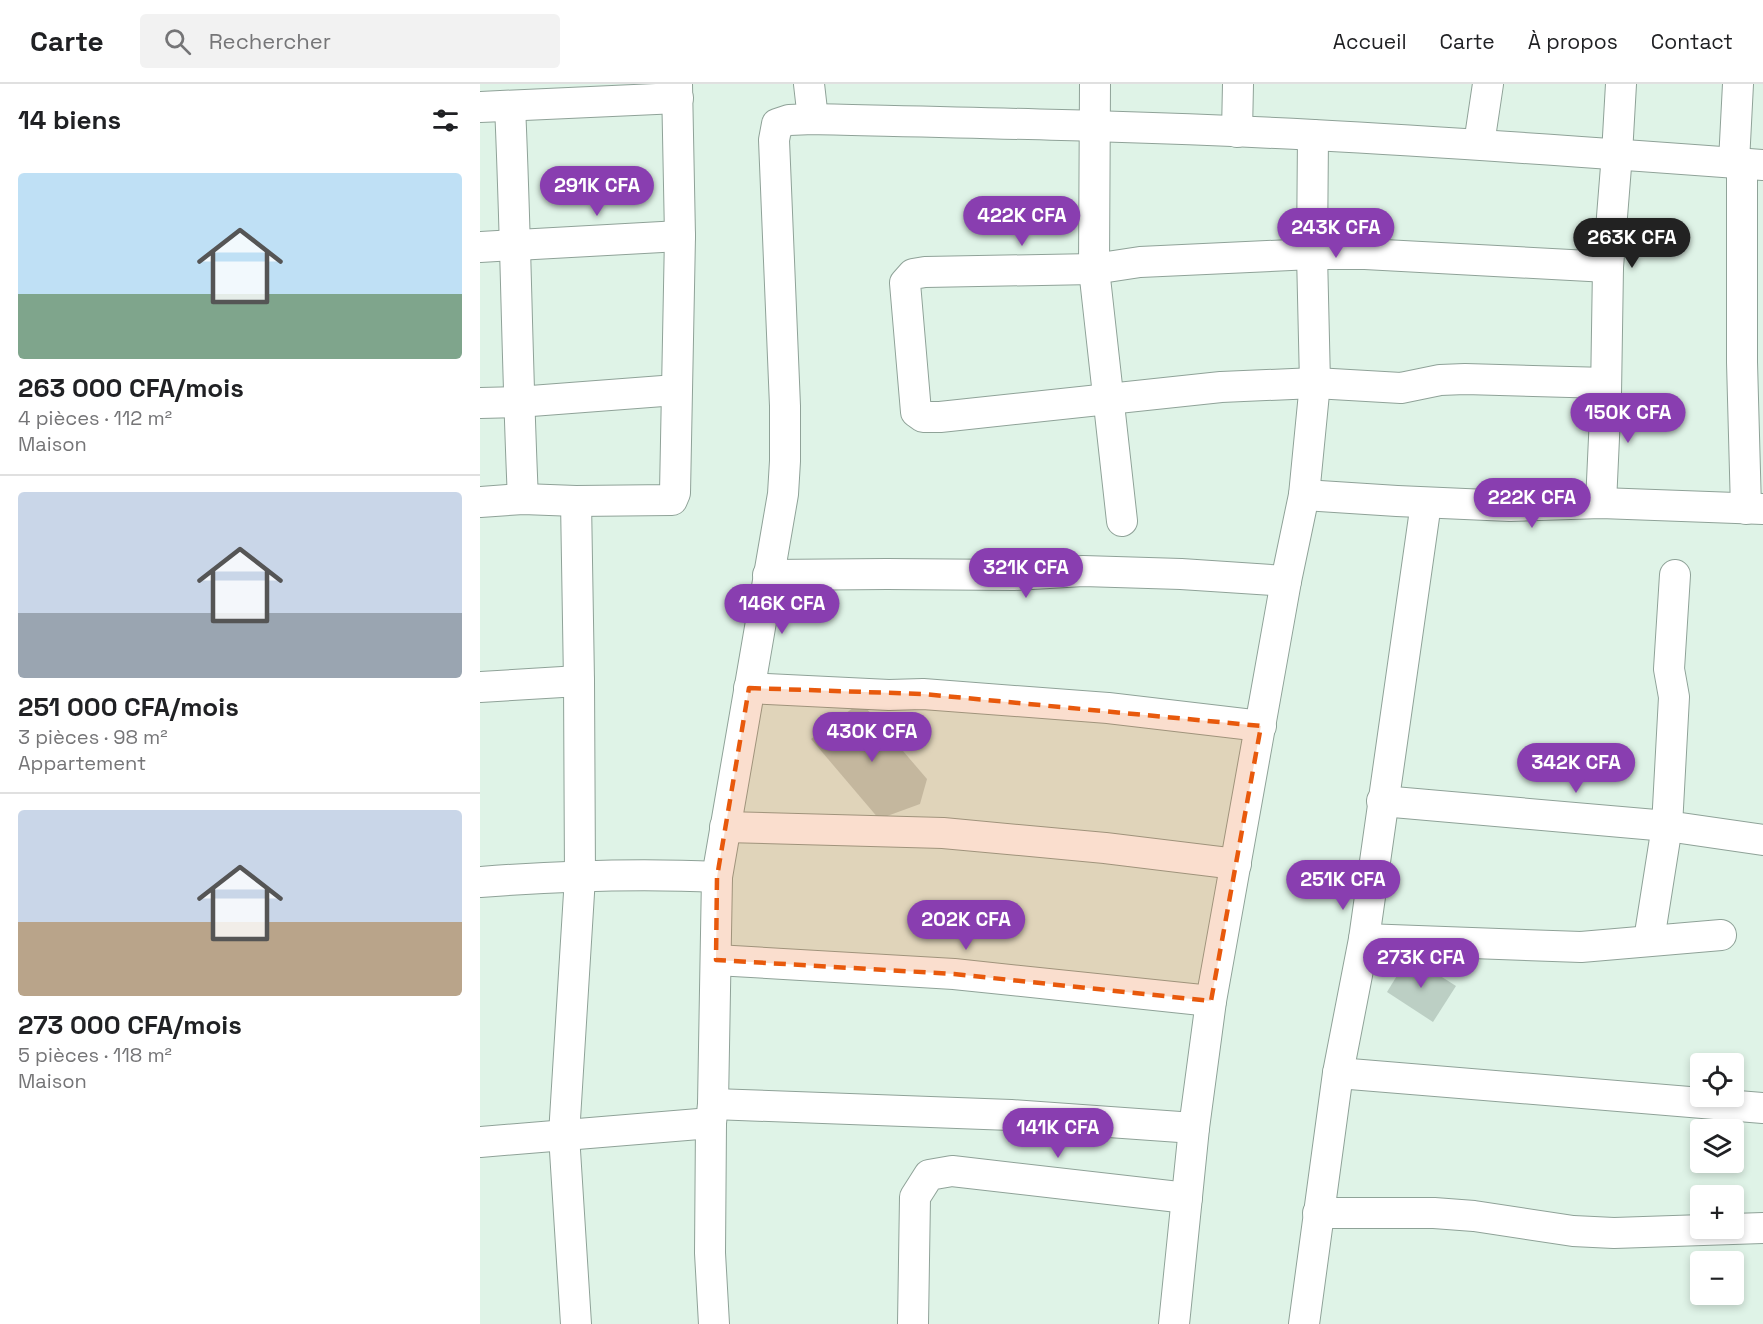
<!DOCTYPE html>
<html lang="fr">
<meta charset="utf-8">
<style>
:root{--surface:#fff;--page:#f2f2f2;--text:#202124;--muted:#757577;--line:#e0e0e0;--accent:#893eb0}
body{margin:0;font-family:"Space Grotesk",sans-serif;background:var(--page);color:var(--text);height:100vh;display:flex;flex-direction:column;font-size:22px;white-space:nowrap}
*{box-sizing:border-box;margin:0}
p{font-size:20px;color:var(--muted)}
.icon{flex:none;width:33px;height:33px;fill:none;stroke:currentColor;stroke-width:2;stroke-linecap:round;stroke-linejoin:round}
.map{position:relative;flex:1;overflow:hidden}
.drawer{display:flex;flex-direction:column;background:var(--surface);width:480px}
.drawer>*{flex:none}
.buttons{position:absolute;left:1210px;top:969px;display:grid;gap:12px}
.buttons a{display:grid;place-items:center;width:54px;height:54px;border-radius:6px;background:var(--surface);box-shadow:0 3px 9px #0003;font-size:30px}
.price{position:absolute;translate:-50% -51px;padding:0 14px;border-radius:21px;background:var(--accent);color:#fff;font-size:20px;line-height:39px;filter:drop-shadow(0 2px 3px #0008)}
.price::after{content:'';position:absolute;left:50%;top:36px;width:18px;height:14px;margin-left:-9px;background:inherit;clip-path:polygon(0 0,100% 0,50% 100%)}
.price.on{background:#222;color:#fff}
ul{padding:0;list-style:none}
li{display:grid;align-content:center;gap:12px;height:318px;padding:0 18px}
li+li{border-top:2px solid var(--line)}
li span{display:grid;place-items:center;height:186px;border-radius:6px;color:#555}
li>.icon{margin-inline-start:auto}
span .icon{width:108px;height:108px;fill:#fffc;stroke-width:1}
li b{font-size:26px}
h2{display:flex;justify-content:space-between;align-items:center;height:72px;padding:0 18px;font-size:26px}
header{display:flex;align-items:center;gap:36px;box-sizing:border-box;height:84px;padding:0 30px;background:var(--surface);border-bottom:2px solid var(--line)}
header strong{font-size:28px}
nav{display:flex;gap:33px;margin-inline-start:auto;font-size:21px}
.search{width:420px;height:54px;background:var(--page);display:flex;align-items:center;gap:15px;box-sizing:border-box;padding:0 21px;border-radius:6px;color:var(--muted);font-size:22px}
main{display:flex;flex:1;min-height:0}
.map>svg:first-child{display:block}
.building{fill:#bccfc4}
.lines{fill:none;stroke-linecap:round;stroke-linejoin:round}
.street-casing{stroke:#8fa298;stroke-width:32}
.street{stroke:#fff;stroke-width:30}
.marked{fill:#e8590c;fill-opacity:0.2;stroke:#e8590c;stroke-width:4.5;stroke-dasharray:12 8;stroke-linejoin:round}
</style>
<header>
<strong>Carte</strong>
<div class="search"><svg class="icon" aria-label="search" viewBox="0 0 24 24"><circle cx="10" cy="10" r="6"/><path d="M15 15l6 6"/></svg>Rechercher</div>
<nav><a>Accueil</a><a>Carte</a><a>À propos</a><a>Contact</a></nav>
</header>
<main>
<section class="drawer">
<h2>14 biens<svg class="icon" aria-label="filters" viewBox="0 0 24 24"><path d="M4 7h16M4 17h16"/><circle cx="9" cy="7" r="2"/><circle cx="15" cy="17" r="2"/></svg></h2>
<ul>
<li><span style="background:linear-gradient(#bfe0f5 65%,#7fa58c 0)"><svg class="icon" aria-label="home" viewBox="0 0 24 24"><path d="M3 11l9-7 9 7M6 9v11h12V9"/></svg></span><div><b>263 000 CFA/mois</b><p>4 pièces · 112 m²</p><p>Maison</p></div></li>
<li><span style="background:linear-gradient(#c9d6e8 65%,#9aa5b1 0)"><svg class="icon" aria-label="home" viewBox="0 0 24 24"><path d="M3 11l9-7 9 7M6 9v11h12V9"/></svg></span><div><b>251 000 CFA/mois</b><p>3 pièces · 98 m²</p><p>Appartement</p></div></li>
<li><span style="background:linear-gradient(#c9d6e8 60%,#b9a48a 0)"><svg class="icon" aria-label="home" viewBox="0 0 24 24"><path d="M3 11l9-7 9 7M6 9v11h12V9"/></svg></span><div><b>273 000 CFA/mois</b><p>5 pièces · 118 m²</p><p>Maison</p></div></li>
</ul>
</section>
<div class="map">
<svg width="1283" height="1240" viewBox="0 0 1283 1240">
<rect width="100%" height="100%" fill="#dff3e7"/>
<g class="building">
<path d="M381 618 447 695 440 720 399 735 331 655Z"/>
<path d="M929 872 976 902 953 938 907 908Z"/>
</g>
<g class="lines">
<g class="street-casing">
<g id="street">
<path d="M329 0 333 35"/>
<path d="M615 0 614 185 642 437"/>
<path d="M30 22C36 153 37 284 43 415"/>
<path d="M0 23 198 14"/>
<path d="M757 48 758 0"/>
<path d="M999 60 1008 0"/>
<path d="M1254 78 1258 0"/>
<path d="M1262 79V278L1266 425"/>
<path d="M0 163 200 152"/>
<path d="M1126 299 985 295 960 296 921 304 835 299 741 303 460 333H443L436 328 425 199 433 190 445 188 614 185 660 178 832 170H885L1128 183"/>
<path d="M0 319 38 318 196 306"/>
<path d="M824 411 917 417 1030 422 1121 419 1283 425"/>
<path d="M96 417 99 597 100 793 84 1051 96 1240"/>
<path d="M0 418 43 415 96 417 192 416 195 409 200 152 197 0"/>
<path d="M1121 419 1126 310 1128 183 1137 70 1141 0"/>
<path d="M288 491 407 490 534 491 603 487 701 490 806 497"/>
<path d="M0 603 99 597"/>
<path d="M269 604 409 611 443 610 628 624 781 642"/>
<path d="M902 717 1187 742 1283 756"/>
<path d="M245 743 463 749 625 764 756 780"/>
<path d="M0 798C79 792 158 789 237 793"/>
<path d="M884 855 1101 863 1241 851"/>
<path d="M1169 856 1187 742 1194 613 1189 585 1195 491"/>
<path d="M236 876 474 890 731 917"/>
<path d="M858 989 1283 1024"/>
<path d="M233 1020 531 1031 714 1044"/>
<path d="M0 1058 231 1039"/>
<path d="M838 1129H954L994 1132 1093 1147 1134 1149 1283 1144"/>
<path d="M234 1240 230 1169 231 1039 233 1020 237 793 303 410 305 377V322L294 56 297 40 309 36 333 35C500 39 667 42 834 51 984 59 1134 70 1283 81"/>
<path d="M433 1240 435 1113 449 1091 472 1087 707 1114"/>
<path d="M694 1240 714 1044 731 917 806 497 824 411 835 299 832 170 833 51"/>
<path d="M824 1240 858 989 884 855 946 419"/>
</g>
</g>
<use href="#street" class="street"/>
</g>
<path class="marked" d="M269 604 443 610 781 642 731 917 474 890 236 876 237 793Z"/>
</svg>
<div class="buttons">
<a><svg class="icon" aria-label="locate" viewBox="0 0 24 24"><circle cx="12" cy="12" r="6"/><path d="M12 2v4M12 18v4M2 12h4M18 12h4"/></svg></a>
<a><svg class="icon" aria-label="layers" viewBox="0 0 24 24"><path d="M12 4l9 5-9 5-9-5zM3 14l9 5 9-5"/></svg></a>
<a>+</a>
<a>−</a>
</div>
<b class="price" style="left:117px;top:133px">291K CFA</b>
<b class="price" style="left:542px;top:163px">422K CFA</b>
<b class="price" style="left:856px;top:175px">243K CFA</b>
<b class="price on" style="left:1152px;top:185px">263K CFA</b>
<b class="price" style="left:1148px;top:360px">150K CFA</b>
<b class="price" style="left:1052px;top:445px">222K CFA</b>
<b class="price" style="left:546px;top:515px">321K CFA</b>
<b class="price" style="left:302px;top:551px">146K CFA</b>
<b class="price" style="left:392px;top:679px">430K CFA</b>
<b class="price" style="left:1096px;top:710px">342K CFA</b>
<b class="price" style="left:863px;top:827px">251K CFA</b>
<b class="price" style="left:486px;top:867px">202K CFA</b>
<b class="price" style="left:941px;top:905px">273K CFA</b>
<b class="price" style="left:578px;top:1075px">141K CFA</b>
</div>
</main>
